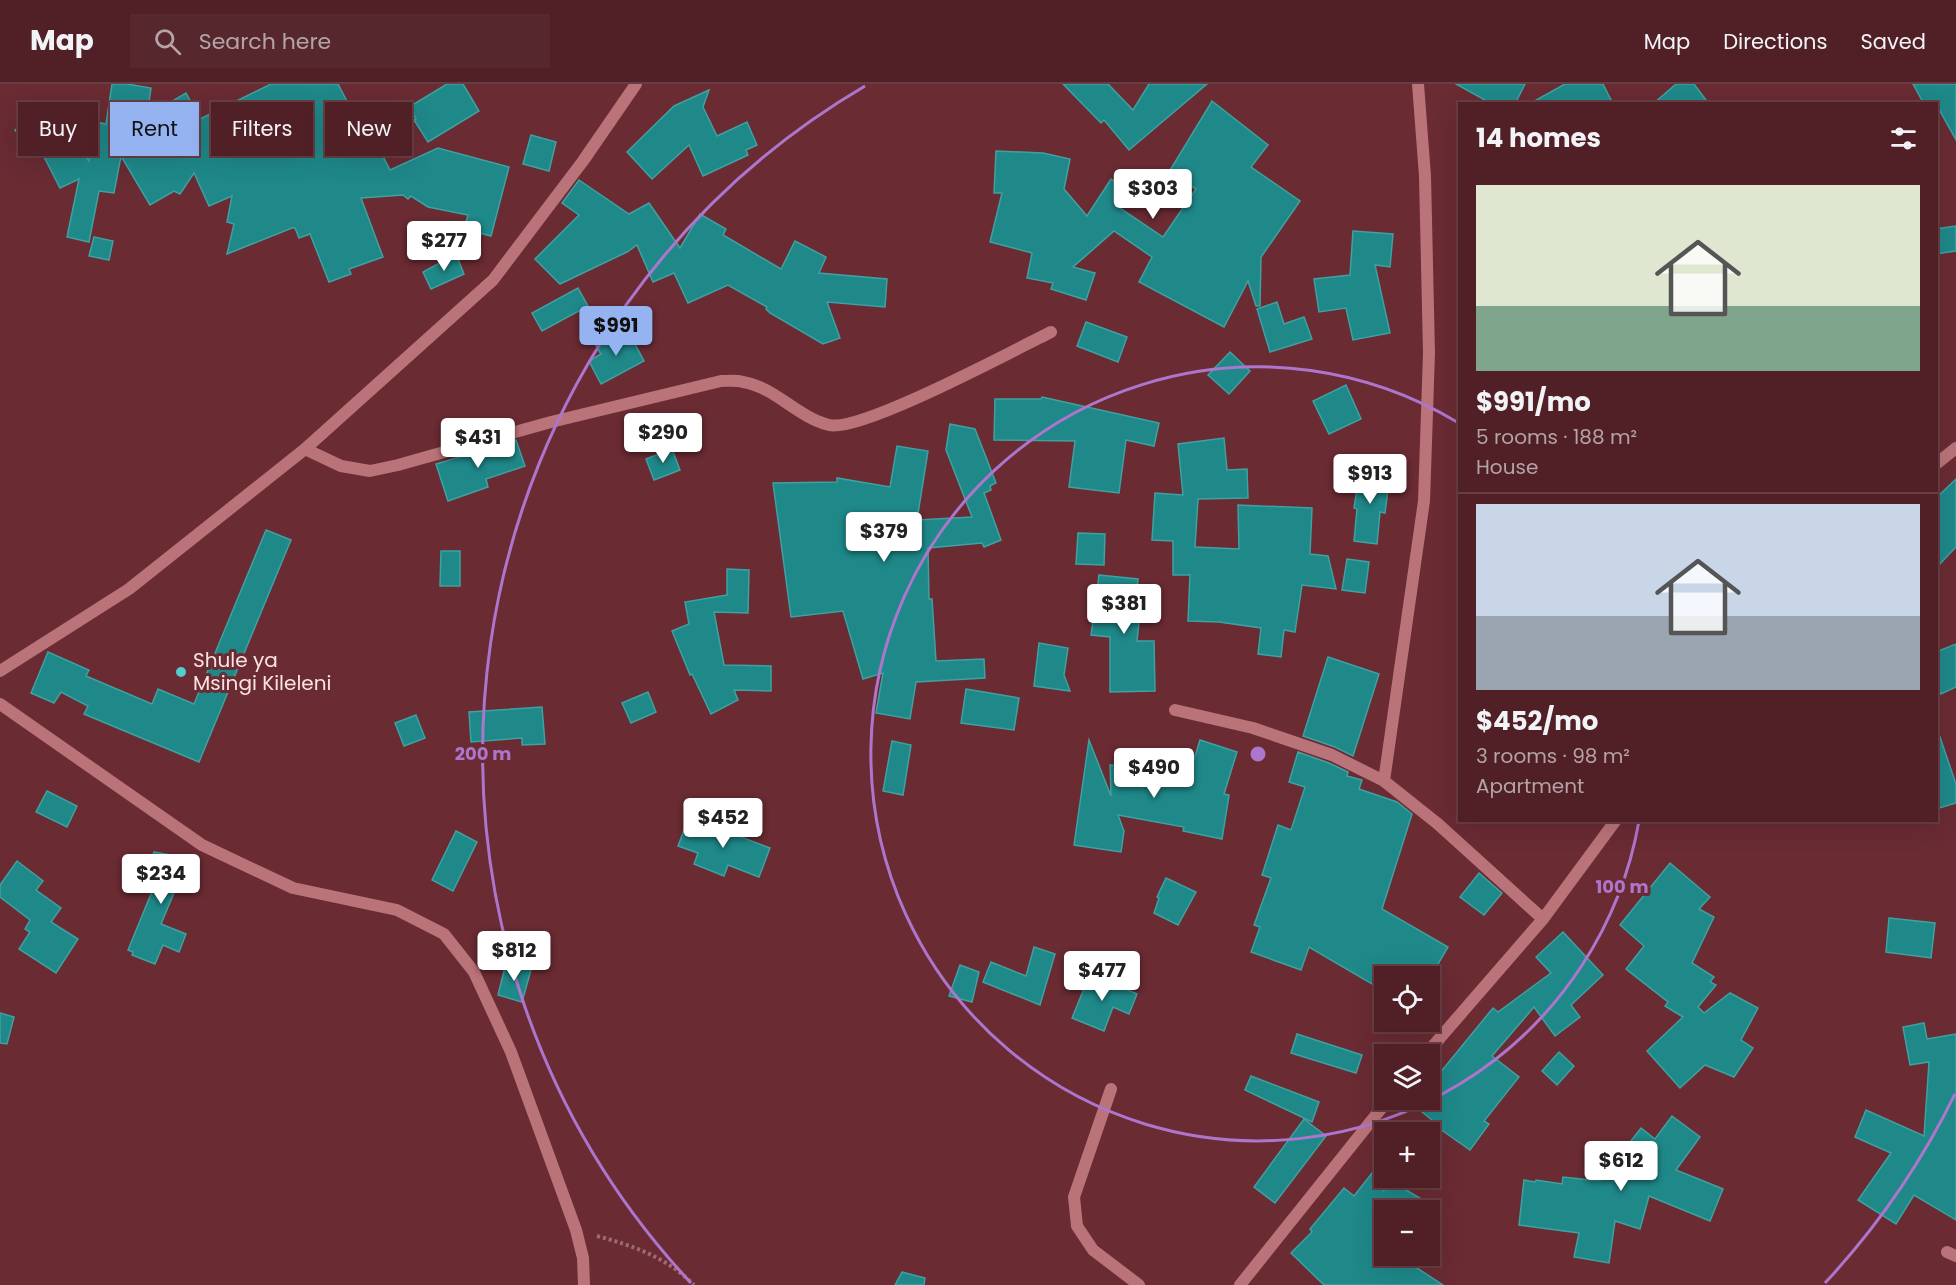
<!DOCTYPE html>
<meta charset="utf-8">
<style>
:root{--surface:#502026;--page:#56282e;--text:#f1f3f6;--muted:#b4a3a7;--line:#673e43;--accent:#95b2f1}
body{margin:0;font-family:Poppins,sans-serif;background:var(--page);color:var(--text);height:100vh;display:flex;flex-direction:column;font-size:22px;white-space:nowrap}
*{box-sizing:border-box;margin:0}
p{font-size:20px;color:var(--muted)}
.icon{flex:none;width:33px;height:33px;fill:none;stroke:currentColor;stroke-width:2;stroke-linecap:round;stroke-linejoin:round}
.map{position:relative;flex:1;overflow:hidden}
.sheet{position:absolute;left:1458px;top:18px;width:480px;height:720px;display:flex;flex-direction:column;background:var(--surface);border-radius:0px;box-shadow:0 6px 24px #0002,0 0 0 2px var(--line)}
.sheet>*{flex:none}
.top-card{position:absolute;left:18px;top:18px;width:570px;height:54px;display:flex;gap:12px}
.buttons{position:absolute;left:1374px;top:882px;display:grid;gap:12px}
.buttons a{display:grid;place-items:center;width:66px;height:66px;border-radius:0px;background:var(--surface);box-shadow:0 6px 24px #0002,0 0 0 2px var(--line);font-size:30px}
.price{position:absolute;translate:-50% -51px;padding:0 14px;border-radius:6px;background:#fff;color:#222;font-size:20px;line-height:39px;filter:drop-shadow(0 2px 3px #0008)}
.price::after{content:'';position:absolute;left:50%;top:36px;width:18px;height:14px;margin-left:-9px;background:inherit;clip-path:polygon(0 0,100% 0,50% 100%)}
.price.selected{background:var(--accent);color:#111}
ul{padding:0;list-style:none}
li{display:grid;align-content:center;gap:12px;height:318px;padding:0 18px}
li+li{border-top:2px solid var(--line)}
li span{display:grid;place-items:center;height:186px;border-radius:0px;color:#555}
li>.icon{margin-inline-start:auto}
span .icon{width:108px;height:108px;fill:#fffc;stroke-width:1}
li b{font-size:26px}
h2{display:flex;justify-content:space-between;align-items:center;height:72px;padding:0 18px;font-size:26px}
.pill{padding:0 21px;border-radius:0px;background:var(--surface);box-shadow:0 6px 24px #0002,0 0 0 2px var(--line);font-size:21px;line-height:54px}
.pill.selected{background:var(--accent);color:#111}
header{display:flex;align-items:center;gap:36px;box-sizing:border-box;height:84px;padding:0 30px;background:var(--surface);border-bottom:2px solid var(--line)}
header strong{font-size:28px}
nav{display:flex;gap:33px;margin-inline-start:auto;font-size:21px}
.search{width:420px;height:54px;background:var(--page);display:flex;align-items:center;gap:15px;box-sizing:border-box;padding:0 21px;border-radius:0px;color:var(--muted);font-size:22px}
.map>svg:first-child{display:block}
.building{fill:#1f8889;stroke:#3fa1a1;stroke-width:1.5}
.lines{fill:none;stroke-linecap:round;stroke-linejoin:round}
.path{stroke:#9d6c71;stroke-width:4;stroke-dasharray:3 3;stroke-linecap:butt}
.street{stroke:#ba7378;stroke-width:12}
.ring{fill:none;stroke:#ae75cd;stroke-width:3}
.poi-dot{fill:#52cdcd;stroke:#6a2b33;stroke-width:2}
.labels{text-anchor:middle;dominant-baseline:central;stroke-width:6;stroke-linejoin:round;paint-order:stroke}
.poi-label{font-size:20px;fill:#fbe2e3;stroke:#6a2b33;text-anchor:start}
.centre{fill:#ae75cd;stroke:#6a2b33;stroke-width:3}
.ring-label{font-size:18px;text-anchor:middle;font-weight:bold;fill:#ae75cd;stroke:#6a2b33;stroke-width:6;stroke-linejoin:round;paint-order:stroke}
</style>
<header>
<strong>Map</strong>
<div class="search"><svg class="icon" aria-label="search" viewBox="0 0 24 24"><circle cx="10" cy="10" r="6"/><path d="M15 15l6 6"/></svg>Search here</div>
<nav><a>Map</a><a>Directions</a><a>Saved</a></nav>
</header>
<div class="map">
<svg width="1956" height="1201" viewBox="0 0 1956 1201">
<rect width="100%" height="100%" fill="#6a2b33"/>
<g class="building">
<path d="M112 0H127L151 4 147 32 186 9 200 35 271 0H338L364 50 370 47 390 86 438 64 509 83 491 152 464 145 468 131 428 123 411 112 408 115 403 111 361 114 383 173 349 185 351 190 329 198 310 150 299 154 295 144H292L227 170 234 140 227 138 232 112 209 122 194 89 180 110 174 107 150 121 121 72 114 109 99 107 89 158 67 153 79 95 60 104 41 67 35 71 15 46 46 21 89 77 96 38 106 40Z"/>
<path d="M447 0H463L479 27 428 58 414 36 416 35 409 23Z"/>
<path d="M1063 0H1108L1133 26 1149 0H1207L1129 66 1104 36 1101 39Z"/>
<path d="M1456 0H1525L1515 20H1492Z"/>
<path d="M1565 0H1603L1613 20H1529Z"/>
<path d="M1676 0H1694L1709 20H1653Z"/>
<path d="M1913 0H1956V56L1936 20H1924Z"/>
<path d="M709 6 703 23 717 52 747 38 757 61 746 66 748 71 703 92 689 61 652 95 627 68 674 22Z"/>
<path d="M1212 17 1268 61 1251 83 1300 117 1261 173 1260 222H1256L1248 197 1224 243 1139 198 1152 173 1114 147 1073 183 1095 189 1086 216 1051 205 1053 199 1027 194 1032 169 990 158 1002 109H994L996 67 1043 69 1070 75 1064 105 1087 132 1111 95 1131 109 1120 124 1163 153 1196 105 1169 88Z"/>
<path d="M531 51 556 58 549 87 523 80Z"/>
<path d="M579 96 629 130 649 119 680 164 700 130 726 145 723 151 781 185 795 157 826 173 819 189 887 195 885 223 827 218 840 254 823 260 770 229 766 225 767 223 728 201 688 219 674 189 653 198 637 161 627 168 560 200 535 175 579 131 562 119Z"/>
<path d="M1956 142V167L1936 170V145Z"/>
<path d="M1353 147 1393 150 1390 183 1375 181 1390 249 1353 256 1346 224 1319 228 1314 195 1350 191Z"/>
<path d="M94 153 113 157 109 176 89 172Z"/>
<path d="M456 170 464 190 431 205 423 188Z"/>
<path d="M578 204 588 222 542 247 532 229Z"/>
<path d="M1277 218 1284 240 1304 233 1312 255 1270 268 1257 225Z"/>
<path d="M1086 238 1127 253 1118 278 1077 262Z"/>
<path d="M627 245 644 277 601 300 589 277 601 270 596 262Z"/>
<path d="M1230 268 1250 287 1229 310 1208 291Z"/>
<path d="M1346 301 1361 335 1329 350 1313 317Z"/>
<path d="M1042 313 1159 339 1154 362 1126 356 1119 409 1069 403 1075 357 994 356 995 315H1041Z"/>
<path d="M950 340 975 345 996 399 990 402 991 406 984 409 1001 456 984 463 982 459 928 464 929 515H932L936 577 984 575 985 594 916 598 910 635 876 629 883 589 863 595 843 527 791 533 773 399 837 398V394L890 403 897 362 928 367 917 436 972 433 946 366Z"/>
<path d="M1224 354 1227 386 1247 385 1248 414 1198 415 1195 463 1239 465 1238 421 1312 424 1310 470 1328 472 1336 505 1302 501 1295 548 1284 546 1281 573 1258 570 1261 544 1219 538 1188 537 1190 491H1173V457L1152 456 1155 409 1183 411 1178 360Z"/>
<path d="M516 356 525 382 486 395 488 403 448 417 436 380Z"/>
<path d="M672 365 680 386 654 396 646 375Z"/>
<path d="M1360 385 1390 390 1385 429 1380 428 1377 460 1354 457 1357 425 1354 424Z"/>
<path d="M1956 395V463L1936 484V414Z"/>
<path d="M266 446 291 456 199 678 84 630 88 622 61 608 54 619 31 609 48 568 89 586 86 592 152 620 158 605 194 620Z"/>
<path d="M1078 449 1105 450 1104 481 1076 480Z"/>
<path d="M441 467H460V502H440Z"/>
<path d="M1347 475 1369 478 1365 509 1342 506Z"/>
<path d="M727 485 749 486 748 529 714 528 724 581 771 582V607L734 606 738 616 711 630 692 590 690 591 672 547 689 540 685 518 727 511Z"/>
<path d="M1099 491 1138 495 1135 529H1140L1137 557H1154L1155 607 1110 608V553L1091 551Z"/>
<path d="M1039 559 1068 564 1064 591 1070 607 1034 602Z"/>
<path d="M1956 560V603L1941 610 1936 598V568Z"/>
<path d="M1328 573 1379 590 1353 672 1335 663 1303 652Z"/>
<path d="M966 605 1019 614 1014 646 961 639Z"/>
<path d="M648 608 656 628 631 639 622 619Z"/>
<path d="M542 623 545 660 522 661V654L471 658 469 628Z"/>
<path d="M416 631 425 654 404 662 395 639Z"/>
<path d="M1940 653 1956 700V719L1936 725V654Z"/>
<path d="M1089 656 1111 712 1110 681 1136 685 1135 689 1187 698 1200 656 1237 668 1224 710 1229 711 1222 755 1183 747 1184 743 1118 731 1124 747 1121 768 1074 761Z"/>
<path d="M892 657 911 661 903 711 883 707Z"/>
<path d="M1298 668 1329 679 1348 688 1347 692 1362 696 1359 705 1397 718 1412 730 1382 825 1448 863 1431 892H1384V907L1309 863 1301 886 1251 868 1260 843 1254 841 1271 794 1262 791 1278 741 1291 746 1305 703 1289 698Z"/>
<path d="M47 707 77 722 67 743 36 728Z"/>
<path d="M689 733 770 764 759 793 728 781 724 792 694 780 698 769 678 762Z"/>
<path d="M456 747 477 758 453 807 432 796Z"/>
<path d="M154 768 199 776 195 800 179 797 161 840 186 850 179 868 163 861 155 880 132 871 133 868 128 866 153 805 141 802Z"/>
<path d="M17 777 43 797 36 806 61 824 51 838 78 855 56 889 19 865 30 848 25 845 30 836 0 813V801Z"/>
<path d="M1670 779 1710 813 1699 825 1714 833 1692 879 1714 893 1710 898 1716 901 1698 923 1704 929 1730 909 1758 924 1741 956 1753 964 1734 993 1705 981 1680 1004 1647 967 1683 933 1665 922 1668 918 1626 885 1644 862 1620 841Z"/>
<path d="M1479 789 1502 809 1484 831 1460 813Z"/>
<path d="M1166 794 1196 808 1178 841 1154 829 1159 814 1157 813Z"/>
<path d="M1889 834 1935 839 1931 874 1886 868Z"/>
<path d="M1563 848 1603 891 1571 921 1580 933 1555 952 1534 923 1492 972 1519 993 1484 1037 1489 1040 1470 1066 1430 1038 1432 1036 1407 1016H1430V1001L1493 924 1498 928 1551 889 1536 873Z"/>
<path d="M1034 863 1055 870 1040 921 983 898 991 878 1026 892Z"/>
<path d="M506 879 531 886 522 918 498 911Z"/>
<path d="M960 881 979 888 972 918 949 912Z"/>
<path d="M1090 890 1137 910 1129 930 1113 923 1104 947 1072 934Z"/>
<path d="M0 929 14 933 7 960 0 959Z"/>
<path d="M1924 939 1927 955 1956 950V1136L1914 1111 1896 1140 1858 1116 1891 1069 1855 1053 1866 1026 1924 1052 1929 978 1910 981 1903 943Z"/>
<path d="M1297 950 1362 971 1356 989 1291 969Z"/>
<path d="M1559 968 1574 982 1557 1001 1542 987Z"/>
<path d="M1251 992 1319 1018 1312 1038 1245 1006Z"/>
<path d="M1672 1032 1700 1053 1676 1086 1723 1105 1710 1137 1649 1112 1640 1145 1615 1137 1609 1179 1574 1173 1579 1149 1519 1141 1524 1096 1535 1098 1536 1096 1562 1100 1563 1093 1600 1097 1641 1044 1655 1055Z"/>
<path d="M1304 1035 1326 1052 1275 1119 1254 1103Z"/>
<path d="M1384 1074V1106L1391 1097 1440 1126H1384V1172H1425L1417 1184 1443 1201H1324L1291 1169 1312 1148 1310 1145 1344 1104 1354 1112Z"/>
<path d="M902 1188 925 1194 924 1201H895Z"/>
</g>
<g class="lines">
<path class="path" d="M597 1152C634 1162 666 1173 694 1201"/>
<g class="street">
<path d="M305 365 341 382 370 387 398 381 551 338 721 297C728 297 736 296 743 298 775 303 797 333 829 341 860 349 1014 266 1051 248"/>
<path d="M1936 380 1956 364"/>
<path d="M0 587 129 505 305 365 493 196 583 77 636 0"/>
<path d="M0 620 202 761 293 804 397 826 444 850 474 888 511 968 576 1146 583 1174 584 1201"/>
<path d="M1175 626 1253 644 1332 671 1384 697 1438 740 1543 835"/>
<path d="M1384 697 1424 417 1429 269 1425 92 1418 0"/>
<path d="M1426 970 1543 835 1616 736"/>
<path d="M1111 1005 1074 1113 1077 1142 1093 1166 1139 1201"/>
<path d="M1947 1168 1956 1172"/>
<path d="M1240 1201 1388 1016"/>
</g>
</g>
<g class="ring">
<path d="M1639 737A387 387 0 1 1 1457 338"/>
<path d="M1955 1010A775 775 0 0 1 1825 1199M691 1199A775 775 0 0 1 865 2"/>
</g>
<circle class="poi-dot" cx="181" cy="588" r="6"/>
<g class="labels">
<g class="poi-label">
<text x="193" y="576">Shule ya<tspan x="193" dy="23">Msingi Kileleni</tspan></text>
</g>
</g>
<circle cx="1258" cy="670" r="9" class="centre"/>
<g class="ring-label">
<text x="483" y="676">200 m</text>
<text x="1622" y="809">100 m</text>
</g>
</svg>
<div class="buttons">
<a><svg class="icon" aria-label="locate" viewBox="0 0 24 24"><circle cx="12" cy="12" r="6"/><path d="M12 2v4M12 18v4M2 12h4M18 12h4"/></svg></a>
<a><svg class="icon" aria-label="layers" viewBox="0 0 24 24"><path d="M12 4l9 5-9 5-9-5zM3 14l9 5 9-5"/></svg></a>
<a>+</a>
<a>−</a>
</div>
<b class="price" style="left:1153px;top:136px">$303</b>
<b class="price" style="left:444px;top:188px">$277</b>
<b class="price selected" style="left:616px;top:273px">$991</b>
<b class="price" style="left:663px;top:380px">$290</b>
<b class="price" style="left:478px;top:385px">$431</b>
<b class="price" style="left:1370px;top:421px">$913</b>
<b class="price" style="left:884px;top:479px">$379</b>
<b class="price" style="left:1124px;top:551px">$381</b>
<b class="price" style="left:1154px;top:715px">$490</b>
<b class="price" style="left:723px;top:765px">$452</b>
<b class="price" style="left:161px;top:821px">$234</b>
<b class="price" style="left:514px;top:898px">$812</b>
<b class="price" style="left:1102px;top:918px">$477</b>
<b class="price" style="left:1621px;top:1108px">$612</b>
<div class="top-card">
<a class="pill">Buy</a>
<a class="pill selected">Rent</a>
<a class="pill">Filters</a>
<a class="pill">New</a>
</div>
<section class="sheet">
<h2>14 homes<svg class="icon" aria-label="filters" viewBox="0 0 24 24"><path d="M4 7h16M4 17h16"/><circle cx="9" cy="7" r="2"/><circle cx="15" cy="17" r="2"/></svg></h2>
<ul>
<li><span style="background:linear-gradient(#dfe7d0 65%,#7fa58c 0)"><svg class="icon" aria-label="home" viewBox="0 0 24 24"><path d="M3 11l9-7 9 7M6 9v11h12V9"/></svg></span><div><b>$991/mo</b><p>5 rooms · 188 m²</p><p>House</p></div></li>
<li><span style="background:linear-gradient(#c9d6e8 60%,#9aa5b1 0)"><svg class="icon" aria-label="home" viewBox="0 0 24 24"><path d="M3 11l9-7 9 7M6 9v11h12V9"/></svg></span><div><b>$452/mo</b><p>3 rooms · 98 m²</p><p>Apartment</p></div></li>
</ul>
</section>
</div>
